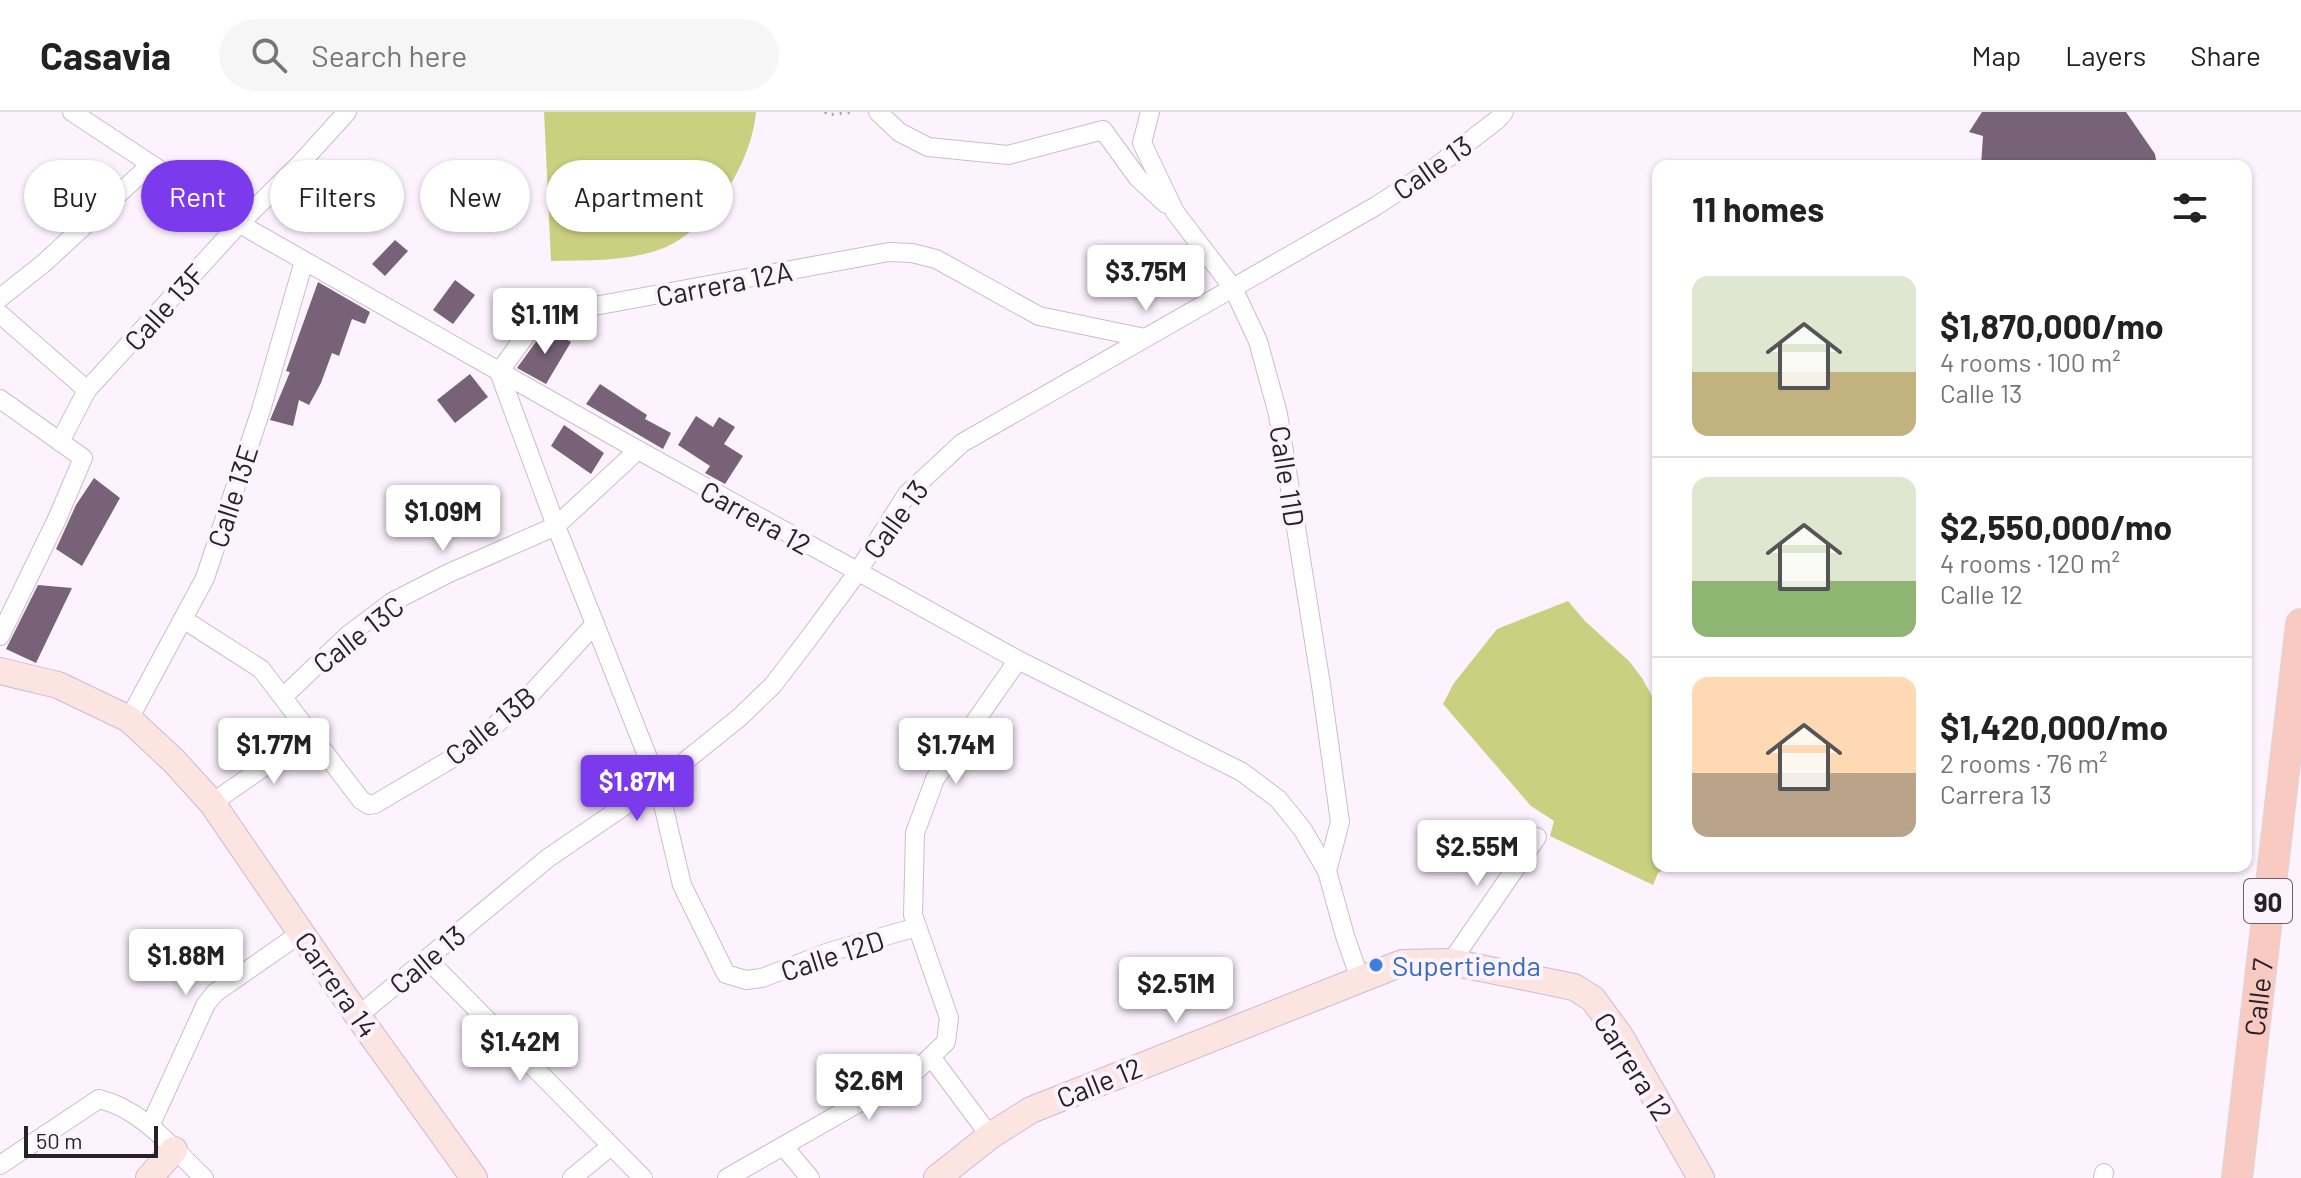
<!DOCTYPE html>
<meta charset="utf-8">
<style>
:root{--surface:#fff;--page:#f6f6f6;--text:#222;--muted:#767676;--line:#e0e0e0;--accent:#7c3aed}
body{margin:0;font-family:Barlow,sans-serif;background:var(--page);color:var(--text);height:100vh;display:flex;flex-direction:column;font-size:30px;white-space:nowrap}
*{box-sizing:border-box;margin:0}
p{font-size:26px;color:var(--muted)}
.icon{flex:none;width:44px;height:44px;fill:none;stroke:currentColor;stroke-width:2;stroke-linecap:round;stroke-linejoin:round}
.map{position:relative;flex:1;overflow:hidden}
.sheet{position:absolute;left:1652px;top:48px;width:600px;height:712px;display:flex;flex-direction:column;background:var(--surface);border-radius:16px;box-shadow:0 2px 6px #0004}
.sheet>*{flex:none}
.top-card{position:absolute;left:24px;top:48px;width:760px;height:72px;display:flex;gap:16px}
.scale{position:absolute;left:24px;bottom:20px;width:134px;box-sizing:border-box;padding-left:8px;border:4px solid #29212a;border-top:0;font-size:22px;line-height:28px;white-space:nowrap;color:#29212a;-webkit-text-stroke:6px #fdf3fe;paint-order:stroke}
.price{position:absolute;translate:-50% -68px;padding:0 18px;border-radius:8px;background:#fff;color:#222;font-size:26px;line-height:52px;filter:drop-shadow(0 2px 4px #0008)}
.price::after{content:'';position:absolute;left:50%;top:48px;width:24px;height:18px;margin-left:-12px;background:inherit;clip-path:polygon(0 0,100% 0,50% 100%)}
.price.current{background:var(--accent);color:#fff}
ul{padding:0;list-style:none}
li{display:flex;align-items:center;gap:24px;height:200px;padding:0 40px}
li+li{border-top:2px solid var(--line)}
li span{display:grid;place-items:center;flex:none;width:224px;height:160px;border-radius:16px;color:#555}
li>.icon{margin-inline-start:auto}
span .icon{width:96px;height:96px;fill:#fffc;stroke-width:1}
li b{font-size:34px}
h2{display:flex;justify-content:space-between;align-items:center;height:96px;padding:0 40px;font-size:34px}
.pill{padding:0 28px;border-radius:36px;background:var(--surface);box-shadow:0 2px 6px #0004;font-size:28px;line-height:72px}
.pill.current{background:var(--accent);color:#fff}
header{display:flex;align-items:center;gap:48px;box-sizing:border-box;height:112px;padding:0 40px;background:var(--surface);border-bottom:2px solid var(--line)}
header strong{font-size:38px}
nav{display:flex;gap:44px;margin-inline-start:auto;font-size:28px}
.search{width:560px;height:72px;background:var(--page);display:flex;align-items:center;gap:20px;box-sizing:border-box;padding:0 28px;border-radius:44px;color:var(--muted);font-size:30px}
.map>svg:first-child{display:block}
.green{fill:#cad080}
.building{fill:#776278}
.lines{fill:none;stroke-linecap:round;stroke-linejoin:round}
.street-casing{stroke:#d0b9d1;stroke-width:20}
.secondary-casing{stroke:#d0b9d1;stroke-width:28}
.primary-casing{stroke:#d8d7d9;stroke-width:32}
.path{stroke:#aaa1ab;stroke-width:3;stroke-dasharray:2 6;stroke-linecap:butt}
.street{stroke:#fff;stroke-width:18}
.secondary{stroke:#fce4e0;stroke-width:26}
.primary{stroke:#f8cac1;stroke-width:30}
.shop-dot{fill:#3f7fe0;stroke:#fdf3fe;stroke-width:3}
.labels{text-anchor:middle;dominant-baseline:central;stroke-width:8;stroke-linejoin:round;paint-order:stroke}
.shield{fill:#fdf3fe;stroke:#69606a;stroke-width:2}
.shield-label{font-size:26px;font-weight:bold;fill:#29212a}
.street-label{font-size:28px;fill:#29212a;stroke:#fdf3fe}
.shop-label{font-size:28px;fill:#366cbe;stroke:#fdf3fe;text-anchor:start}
</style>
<header>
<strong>Casavia</strong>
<div class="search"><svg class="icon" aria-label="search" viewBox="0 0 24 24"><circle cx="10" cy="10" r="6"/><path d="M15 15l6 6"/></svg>Search here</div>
<nav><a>Map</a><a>Layers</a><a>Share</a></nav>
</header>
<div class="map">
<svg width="2301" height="1066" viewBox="0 0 2301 1066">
<rect width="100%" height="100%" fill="#fdf3fe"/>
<g class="green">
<path d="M544 0H756C752 50 710 119 661 137 625 150 588 148 551 149Z"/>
<path d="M1568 489 1585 509 1629 549 1642 566 1658 595V754L1667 756 1658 761 1653 773 1550 724 1554 709 1531 694 1443 592 1454 571 1497 517Z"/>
</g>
<g class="building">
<path d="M1982 0H2126L2155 42 2157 54H1981L1983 24 1969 20Z"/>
<path d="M395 128 408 139 385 164 372 152Z"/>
<path d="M455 168 475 183 453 212 433 198Z"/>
<path d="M318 170 370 200 365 212 352 207 339 244 332 241 321 271 309 293 299 288 293 314 270 308 290 260 286 259Z"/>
<path d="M546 216 571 230 546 272 517 256Z"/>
<path d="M470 262 488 285 455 311 437 288Z"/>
<path d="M600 272 647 303 645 307 671 321 663 337 586 292Z"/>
<path d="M696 304 713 315 719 305 735 315 724 332 743 344 725 372 705 361 710 354 678 333Z"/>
<path d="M564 313 604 341 591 362 551 334Z"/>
<path d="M94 366 120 386 82 454 56 437 76 393Z"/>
<path d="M38 473 72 476 36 551 6 537Z"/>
</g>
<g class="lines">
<g class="street-casing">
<g id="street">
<path d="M72 0 252 119 638 338 1018 548 1242 660 1278 687 1303 718 1327 759 1345 824 1360 867"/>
<path d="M878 0 899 20 928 35 1008 43 1103 18 1138 66 1166 92"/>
<path d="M1150 0 1142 31 1175 100 1233 176 1258 229 1278 302 1321 573 1340 710 1327 759"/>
<path d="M0 186 44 151 150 53"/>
<path d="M0 202 87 278"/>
<path d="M0 287 83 346 57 407 0 524"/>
<path d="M60 330 87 278 240 111 298 54 347 0"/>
<path d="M183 507 261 557 361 688 369 693 375 692 468 637 531 582 595 512"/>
<path d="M283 585 347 524 392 490 449 461 556 414 638 338"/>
<path d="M129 607 205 466 261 298 304 149"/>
<path d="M212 691 311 622"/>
<path d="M917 815 829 840 762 866 746 868 726 862 682 773 658 671 556 414 499 260 540 204 889 140 912 141 936 147 1039 204 1145 226"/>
<path d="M427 847 643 1066"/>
<path d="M1451 850 1537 725"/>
<path d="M358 904 548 746 658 671 740 605 773 573 806 530 857 461 907 382 962 331 1376 94 1437 54 1497 8 1504 0"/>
<path d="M932 946 990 1024"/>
<path d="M150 1014 206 892 215 881 301 821"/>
<path d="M784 1035 810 1066"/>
<path d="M0 1053 99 987C142 997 173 1037 204 1066"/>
<path d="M572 1066 611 1034"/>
<path d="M727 1066 918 957 946 930 949 906 913 803 915 721 935 667 1018 548"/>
<path d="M2103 1066 2104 1061"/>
</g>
</g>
<g class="secondary-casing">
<g id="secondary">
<path d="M0 559 58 573 129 607 174 649 212 691 358 904 474 1066"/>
<path d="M149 1066 174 1038"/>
<path d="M937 1066 990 1024 1031 998 1402 851 1451 850 1574 875 1593 887 1620 924 1701 1066"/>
</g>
</g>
<g class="primary-casing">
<g id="primary">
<path id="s1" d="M2237 1066 2301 512"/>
</g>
</g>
<path class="path" d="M825 0 828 3 853 0"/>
<use href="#street" class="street"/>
<use href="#secondary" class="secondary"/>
<use href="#primary" class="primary"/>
</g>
<circle class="shop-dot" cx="1376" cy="853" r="8"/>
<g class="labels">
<rect class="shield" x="2244" y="767" width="48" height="44" rx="6"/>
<g class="shield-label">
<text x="2268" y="789">90</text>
</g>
<g class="street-label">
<text transform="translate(1432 55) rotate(-35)">Calle 13</text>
<text transform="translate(724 171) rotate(-11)">Carrera 12A</text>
<text transform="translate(164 195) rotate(-48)">Calle 13F</text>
<text transform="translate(1288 364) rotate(81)">Calle 11D</text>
<text transform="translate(232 384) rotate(-72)">Calle 13E</text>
<text transform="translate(756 405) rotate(29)">Carrera 12</text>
<text transform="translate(895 407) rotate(-54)">Calle 13</text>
<text transform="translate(358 522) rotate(-38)">Calle 13C</text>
<text transform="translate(490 613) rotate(-39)">Calle 13B</text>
<text transform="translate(832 843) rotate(-18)">Calle 12D</text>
<text transform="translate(427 847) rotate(-40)">Calle 13</text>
<text transform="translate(337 872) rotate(55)">Carrera 14</text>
<text stroke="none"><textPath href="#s1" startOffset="182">Calle 7</textPath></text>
<text transform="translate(1634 954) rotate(58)">Carrera 12</text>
<text transform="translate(1099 970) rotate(-22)">Calle 12</text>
</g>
<g class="shop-label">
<text x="1392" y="853">Supertienda</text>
</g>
</g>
</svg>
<div class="scale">50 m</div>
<b class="price" style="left:1146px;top:201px">$3.75M</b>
<b class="price" style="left:545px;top:244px">$1.11M</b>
<b class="price" style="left:443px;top:441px">$1.09M</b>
<b class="price" style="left:274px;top:674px">$1.77M</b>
<b class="price" style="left:956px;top:674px">$1.74M</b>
<b class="price current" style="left:637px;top:711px">$1.87M</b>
<b class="price" style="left:1477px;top:776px">$2.55M</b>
<b class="price" style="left:186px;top:885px">$1.88M</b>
<b class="price" style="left:1176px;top:913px">$2.51M</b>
<b class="price" style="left:520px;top:971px">$1.42M</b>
<b class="price" style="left:869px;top:1010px">$2.6M</b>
<div class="top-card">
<a class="pill">Buy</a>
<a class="pill current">Rent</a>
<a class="pill">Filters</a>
<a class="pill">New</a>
<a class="pill">Apartment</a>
</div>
<section class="sheet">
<h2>11 homes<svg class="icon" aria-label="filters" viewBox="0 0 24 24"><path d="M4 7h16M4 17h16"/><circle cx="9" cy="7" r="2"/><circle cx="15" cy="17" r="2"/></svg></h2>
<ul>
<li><span style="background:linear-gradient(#dfe7d0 60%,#c2b280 0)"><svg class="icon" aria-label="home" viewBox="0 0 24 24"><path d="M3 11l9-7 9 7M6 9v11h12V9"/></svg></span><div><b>$1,870,000/mo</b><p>4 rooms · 100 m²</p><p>Calle 13</p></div></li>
<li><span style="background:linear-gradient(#dfe7d0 65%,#8fb573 0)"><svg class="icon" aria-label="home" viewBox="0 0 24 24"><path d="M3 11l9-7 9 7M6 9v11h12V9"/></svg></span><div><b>$2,550,000/mo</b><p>4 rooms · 120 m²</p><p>Calle 12</p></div></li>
<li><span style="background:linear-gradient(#ffd9b3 60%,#b9a48a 0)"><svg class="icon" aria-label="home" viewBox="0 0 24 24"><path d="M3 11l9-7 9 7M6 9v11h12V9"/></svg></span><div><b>$1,420,000/mo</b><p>2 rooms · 76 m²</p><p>Carrera 13</p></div></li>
</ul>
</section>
</div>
